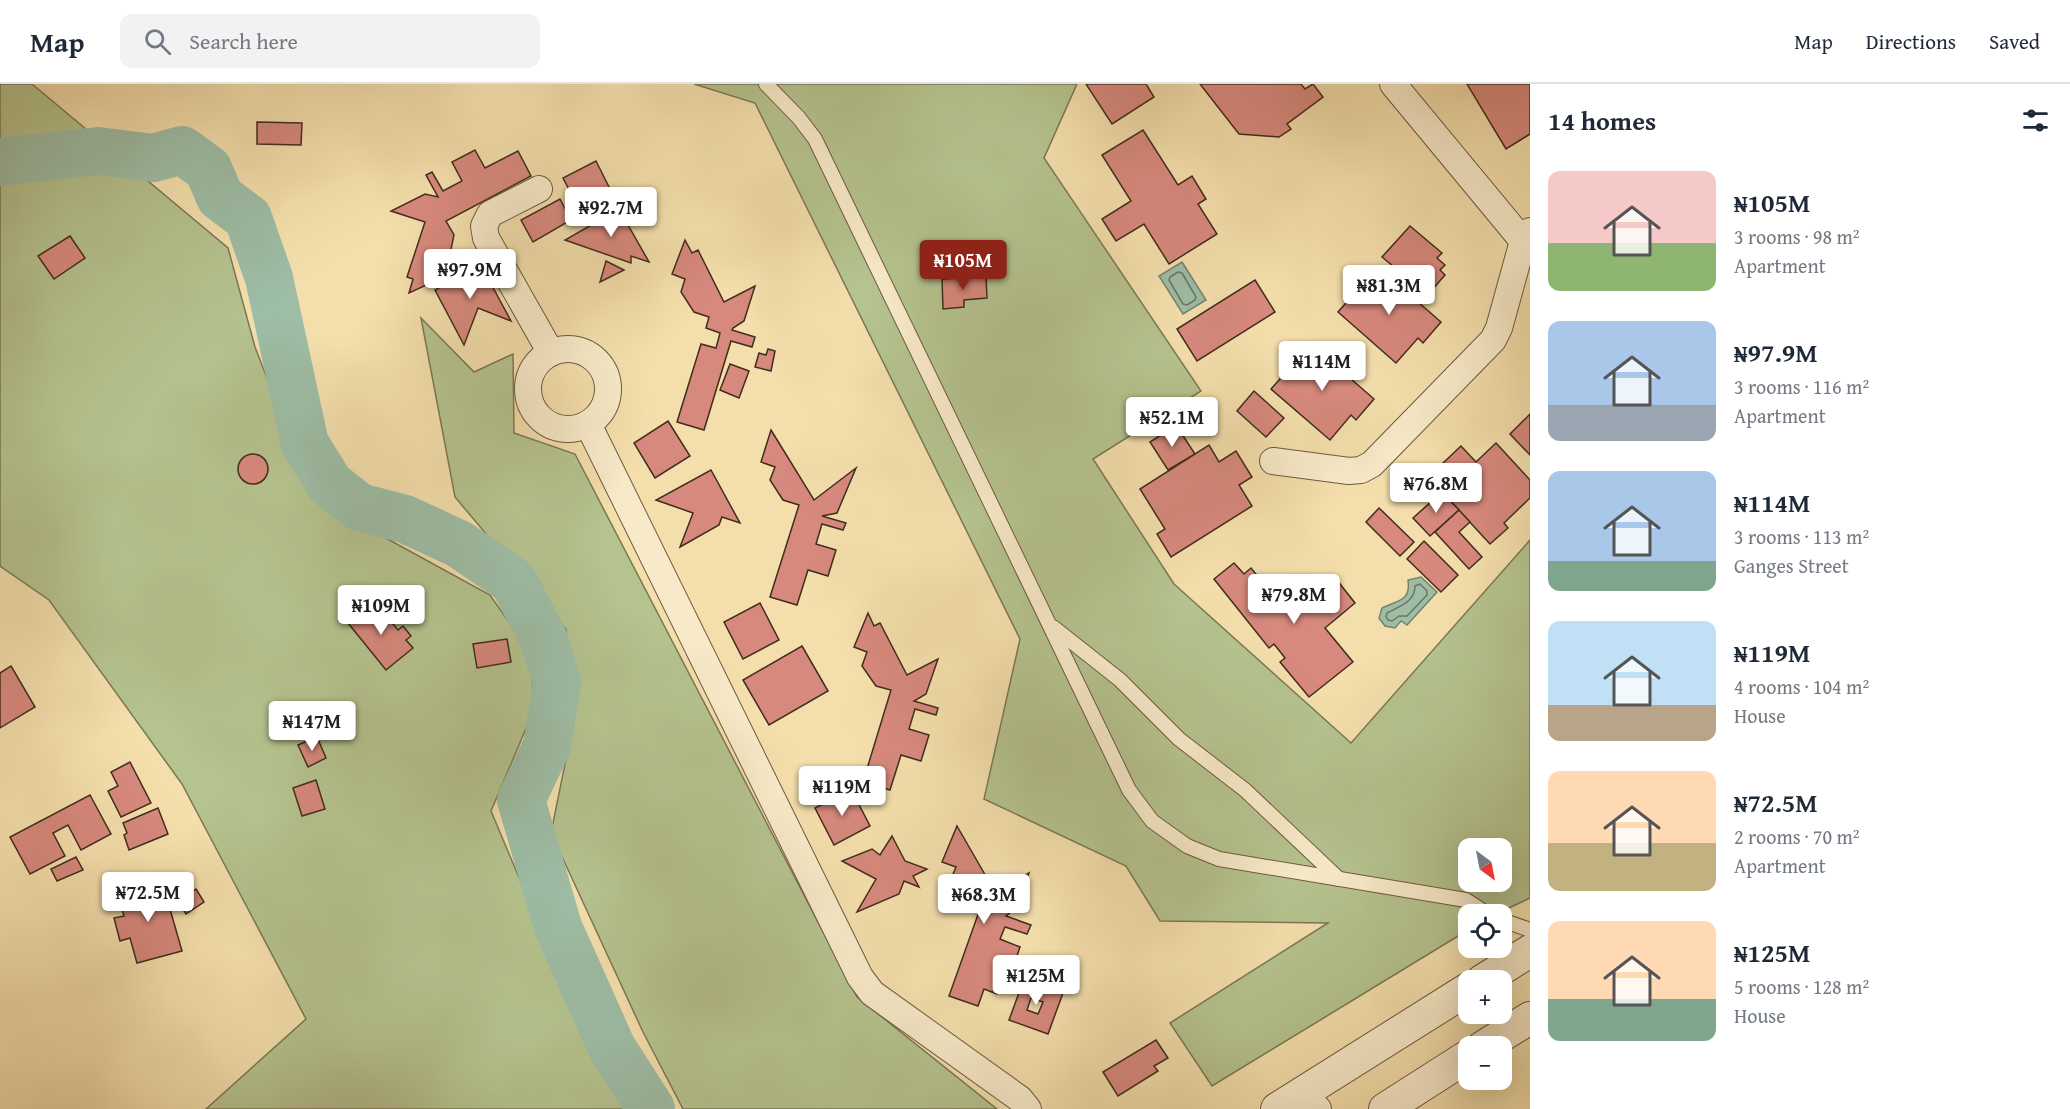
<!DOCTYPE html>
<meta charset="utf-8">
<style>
:root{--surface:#fff;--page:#f2f2f3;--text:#1f2937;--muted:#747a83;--line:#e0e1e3;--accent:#8f2418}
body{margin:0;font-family:"Gentium Book Plus",serif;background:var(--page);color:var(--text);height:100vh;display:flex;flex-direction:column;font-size:22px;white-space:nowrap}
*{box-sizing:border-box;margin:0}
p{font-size:20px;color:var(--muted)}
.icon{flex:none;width:33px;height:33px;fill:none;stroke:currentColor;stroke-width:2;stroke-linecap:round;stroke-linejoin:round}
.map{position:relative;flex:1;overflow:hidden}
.panel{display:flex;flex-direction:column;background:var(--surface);width:540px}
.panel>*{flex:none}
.needle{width:39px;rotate:148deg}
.tools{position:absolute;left:1458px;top:754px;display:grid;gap:12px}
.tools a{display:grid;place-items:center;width:54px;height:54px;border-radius:12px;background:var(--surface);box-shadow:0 6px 24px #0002;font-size:30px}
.price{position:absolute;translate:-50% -51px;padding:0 14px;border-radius:6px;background:#fff;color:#222;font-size:20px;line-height:39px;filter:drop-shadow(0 2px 3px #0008)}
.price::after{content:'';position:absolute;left:50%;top:36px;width:18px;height:14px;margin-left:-9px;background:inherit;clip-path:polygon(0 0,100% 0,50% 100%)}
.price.current{background:var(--accent);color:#fff}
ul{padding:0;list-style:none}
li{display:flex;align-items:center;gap:18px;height:150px;padding:0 18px}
li span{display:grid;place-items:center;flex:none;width:168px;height:120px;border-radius:12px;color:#555}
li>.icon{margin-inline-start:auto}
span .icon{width:72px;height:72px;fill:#fffc;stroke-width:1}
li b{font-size:26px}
h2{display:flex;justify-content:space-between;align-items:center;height:72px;padding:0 18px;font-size:26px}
header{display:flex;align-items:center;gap:36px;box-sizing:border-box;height:84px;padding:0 30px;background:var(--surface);border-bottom:2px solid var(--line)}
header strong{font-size:28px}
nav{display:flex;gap:33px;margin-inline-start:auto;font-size:21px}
.search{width:420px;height:54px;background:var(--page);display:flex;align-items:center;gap:15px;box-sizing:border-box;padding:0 21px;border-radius:12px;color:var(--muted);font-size:22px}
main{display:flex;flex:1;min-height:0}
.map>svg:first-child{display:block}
.green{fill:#b5c38e;stroke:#7a7855;stroke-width:1.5;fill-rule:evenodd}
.water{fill:#9dbda5;stroke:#78836e;stroke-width:1.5}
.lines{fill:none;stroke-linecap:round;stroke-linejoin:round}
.shore{stroke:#6e7560;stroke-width:1.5}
.river{stroke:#9dbda5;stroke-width:48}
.building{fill:#d7897d;stroke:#402d1c;stroke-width:1.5;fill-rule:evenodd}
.service-casing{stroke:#6d5a40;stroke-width:16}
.minor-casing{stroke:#6d5a40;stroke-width:28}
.tertiary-casing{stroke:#6d5a40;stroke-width:34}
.service{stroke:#f8eac9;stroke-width:14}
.minor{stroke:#f8eac9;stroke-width:26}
.tertiary{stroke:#f8eac9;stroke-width:32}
</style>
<header>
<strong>Map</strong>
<div class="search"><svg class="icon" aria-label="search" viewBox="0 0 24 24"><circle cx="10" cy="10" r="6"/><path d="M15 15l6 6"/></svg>Search here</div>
<nav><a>Map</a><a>Directions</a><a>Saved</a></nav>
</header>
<main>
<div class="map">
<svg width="1530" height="1025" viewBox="0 0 1530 1025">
<rect width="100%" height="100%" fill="#f4dfac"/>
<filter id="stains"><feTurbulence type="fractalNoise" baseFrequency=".00333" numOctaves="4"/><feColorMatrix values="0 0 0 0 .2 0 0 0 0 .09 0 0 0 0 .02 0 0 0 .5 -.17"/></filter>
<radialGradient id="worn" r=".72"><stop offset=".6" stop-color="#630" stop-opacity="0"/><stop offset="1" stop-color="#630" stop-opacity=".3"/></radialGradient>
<g class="green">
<path d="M0 0H32L228 164 255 263 312 410 384 453 490 511 532 571 533 628 491 727 597 979 625 1025H206L306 935 182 700 49 516 0 482Z"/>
<path d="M694 0H1077L1044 74 1201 307 1093 375 1174 500 1351 659 1530 456V814L1494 831H1468V846L1212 1002 1170 939 1328 839 1160 837 1126 782 984 715 1020 555 755 19ZM1468 765H1502V798H1468Z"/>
<path d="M421 234 474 288 513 270 514 349 575 370 857 913 997 1025H683L643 948 551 749 568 665 566 545 455 413Z"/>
</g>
<g class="water">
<path d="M1182 178 1206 216 1183 230 1159 192Z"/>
<path d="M1421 493 1437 508 1407 541 1401 537 1395 544 1385 542 1379 534 1382 524C1399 516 1411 517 1408 496Z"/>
</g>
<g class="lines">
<g class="shore">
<path d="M1178 188 1182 189 1196 213 1195 216 1187 221 1183 220 1169 196 1170 193Z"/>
<path d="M1420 500 1427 507V511L1407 532H1399L1392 537 1388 536 1386 533 1387 529C1400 522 1415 518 1415 502Z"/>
</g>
<path class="river" d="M0 78 98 67 153 74 182 66 208 85 220 113 248 134 269 194 305 360 330 400 359 423 405 435 459 460 513 497 543 553 557 599 547 662 521 716 558 843 612 964 651 1025"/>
</g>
<g class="building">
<path d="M1086 0H1146L1154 13 1112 40Z"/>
<path d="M1200 0H1301L1305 5 1313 0 1323 13 1287 40 1291 45 1279 53 1239 50Z"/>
<path d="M1467 0H1530V50L1506 65Z"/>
<path d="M257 38 302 39 301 61 257 60Z"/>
<path d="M1143 46 1178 101 1192 92 1206 115 1198 120 1217 150 1169 180 1144 140 1116 157 1102 135 1131 117 1102 71Z"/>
<path d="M475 66 485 84 518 67 531 92 446 137 454 151 449 175 436 181 442 194 409 209 413 195 407 193 425 138 391 127 425 110 438 113 426 91 432 88 443 107 462 97 452 78Z"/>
<path d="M596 77 614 113 582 130 563 94Z"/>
<path d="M560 115 571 136 533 158 521 136Z"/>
<path d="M619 125 649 178 631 172V179L565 156Z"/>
<path d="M1410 142 1442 169 1437 174 1445 181 1440 186 1445 191 1432 206 1427 202 1423 207 1382 173Z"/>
<path d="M70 152 85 174 54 195 38 172Z"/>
<path d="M685 156 692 169 698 166 724 218 755 202 744 237 733 244 732 246 755 253 752 263 731 257 704 346 677 338 701 260 716 264 720 249 706 244 709 233 694 228 681 208 685 195 672 190Z"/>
<path d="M488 177 482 195 490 198 511 237 478 224 464 261 435 206Z"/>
<path d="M606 177 624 186 600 198Z"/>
<path d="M1378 183 1441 238 1423 259 1418 254 1396 279 1338 228Z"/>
<path d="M986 193 987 214 964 216V223L943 225 942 195Z"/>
<path d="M1255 196 1275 228 1197 277 1177 245Z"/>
<path d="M1311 260 1374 315 1356 336 1351 331 1330 356 1271 305Z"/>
<path d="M768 265 775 267 771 287 755 283 759 269 766 271Z"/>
<path d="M730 280 749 287 739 314 720 306Z"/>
<path d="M1254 307 1284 334 1266 353 1237 327Z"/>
<path d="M1530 330V371L1510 350Z"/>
<path d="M668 337 690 372 655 394 634 359Z"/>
<path d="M1176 341 1195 370 1168 386 1150 358Z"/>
<path d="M771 346 814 416 856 384 837 429 822 432 846 439 843 446 822 440 816 460 836 466 828 492 808 486 797 521 770 513 799 421 783 416 770 396 775 383 761 378Z"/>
<path d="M1496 359 1530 396V414L1504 439 1508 444 1490 460 1442 408 1456 395 1442 380 1461 362 1476 378Z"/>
<path d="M1209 361 1219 378 1236 367 1252 393 1239 401 1252 422 1171 473 1157 450 1165 445 1140 405Z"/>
<circle cx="253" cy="385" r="15"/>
<path d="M711 386 740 439 722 433 719 441 680 463 693 429 656 416Z"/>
<path d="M1442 408 1459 426 1430 452 1413 434Z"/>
<path d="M1379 424 1414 458 1400 472 1366 438Z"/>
<path d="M1459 426 1470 438 1459 448 1482 473 1469 485 1435 448Z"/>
<path d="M1424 457 1458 491 1441 508 1407 475Z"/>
<path d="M1234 479 1244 490 1251 484 1283 523 1296 513 1300 518 1333 491 1355 519 1325 544 1353 578 1309 613 1280 578 1285 574 1274 560 1269 564 1214 495Z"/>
<path d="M375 518 398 546 403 542 411 552 406 556 413 564 386 586 348 539Z"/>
<path d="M760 519 779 556 743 575 724 538Z"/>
<path d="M868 529 874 542 880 539 907 591 938 575 926 610 914 617 938 624 936 631 915 625 909 645 929 651 921 677 901 671 890 706 863 698 891 606 876 602 862 582 867 568 854 563Z"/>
<path d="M507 555 511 578 477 584 473 560Z"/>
<path d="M802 562 828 607 769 641 743 596Z"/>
<path d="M11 582 35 623 0 644V589Z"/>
<path d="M317 653 326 674 308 683 298 661Z"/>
<path d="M130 678 151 719 121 733 108 707 118 702 111 688Z"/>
<path d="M316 696 325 725 302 732 293 704Z"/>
<path d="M851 705 870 742 834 761 815 724Z"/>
<path d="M90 711 111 750 81 766 68 741 53 749 65 772 30 790 10 753Z"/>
<path d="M158 724 168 750 129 766 124 751 127 749 123 739Z"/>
<path d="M957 742 995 808 1029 789 1016 824 1006 832 1031 841 1027 850 1005 843 1000 855 1020 863 1010 892 1004 890 997 910 984 905 978 922 949 912 981 822 952 811 959 806 951 795 956 783 942 778Z"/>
<path d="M892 752 905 777 927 785 913 792 919 803 904 797 899 810 857 828 876 795 842 777 872 765 880 771Z"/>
<path d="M76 773 83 786 57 797 51 785Z"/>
<path d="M162 797 182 867 137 879 130 854 120 857 114 834 124 832 117 810Z"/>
<path d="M196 805 204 818 186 830 178 817Z"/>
<path d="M1024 895 1063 909 1048 950 1009 936ZM1031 914 1043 918 1038 930 1027 926Z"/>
<path d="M1156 956 1168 974 1154 982 1158 987 1118 1012 1103 988Z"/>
</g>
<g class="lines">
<g class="service-casing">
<g id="service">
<path d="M766 0 799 34 815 55 1129 706 1152 737 1187 762 1219 775 1466 816 1489 831"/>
<path d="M1053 543 1120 596 1179 655 1245 706 1339 795"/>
<path d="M1502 836 1530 846"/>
</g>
</g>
<g class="minor-casing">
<g id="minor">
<path d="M1393 0 1523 157"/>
<path d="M539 105 490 130 484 142 486 154 551 269"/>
<circle cx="568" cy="305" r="40"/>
<path d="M588 340 860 893 872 909 1020 1015 1028 1025"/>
<path d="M1273 377 1349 387 1361 386 1372 380 1493 256 1499 244 1523 157 1530 147"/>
<path d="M1302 1009 1318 1025"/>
</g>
</g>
<g class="tertiary-casing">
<g id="tertiary">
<path d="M1482 897 1530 867"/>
<path d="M1483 963 1530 934"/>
<path d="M1277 1025 1468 905"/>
<path d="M1385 1025 1468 972"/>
</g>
</g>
<use href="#service" class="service"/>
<use href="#minor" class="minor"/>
<use href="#tertiary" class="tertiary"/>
</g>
<rect width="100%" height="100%" filter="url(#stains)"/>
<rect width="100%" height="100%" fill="url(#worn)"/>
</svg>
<div class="tools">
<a><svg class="needle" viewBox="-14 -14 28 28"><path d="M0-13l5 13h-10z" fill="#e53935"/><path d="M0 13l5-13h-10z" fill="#747a83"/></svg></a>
<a><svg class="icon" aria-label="locate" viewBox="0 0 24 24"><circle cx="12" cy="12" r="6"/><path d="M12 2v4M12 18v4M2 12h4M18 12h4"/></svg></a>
<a>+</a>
<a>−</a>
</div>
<b class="price" style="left:611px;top:154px">₦92.7M</b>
<b class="price current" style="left:963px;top:207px">₦105M</b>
<b class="price" style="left:470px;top:216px">₦97.9M</b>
<b class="price" style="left:1389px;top:232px">₦81.3M</b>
<b class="price" style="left:1322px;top:308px">₦114M</b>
<b class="price" style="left:1172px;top:364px">₦52.1M</b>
<b class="price" style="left:1436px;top:430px">₦76.8M</b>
<b class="price" style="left:1294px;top:541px">₦79.8M</b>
<b class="price" style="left:381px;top:552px">₦109M</b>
<b class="price" style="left:312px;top:668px">₦147M</b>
<b class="price" style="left:842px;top:733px">₦119M</b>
<b class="price" style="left:148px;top:839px">₦72.5M</b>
<b class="price" style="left:984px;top:841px">₦68.3M</b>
<b class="price" style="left:1036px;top:922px">₦125M</b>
</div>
<section class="panel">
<h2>14 homes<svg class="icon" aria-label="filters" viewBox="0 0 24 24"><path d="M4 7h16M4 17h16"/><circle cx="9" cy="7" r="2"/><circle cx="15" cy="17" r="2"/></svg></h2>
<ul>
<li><span style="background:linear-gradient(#f6c9c9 60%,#8fb573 0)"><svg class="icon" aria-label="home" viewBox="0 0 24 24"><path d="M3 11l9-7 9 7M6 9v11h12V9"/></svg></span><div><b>₦105M</b><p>3 rooms · 98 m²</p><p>Apartment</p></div></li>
<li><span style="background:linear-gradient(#a9c7e8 70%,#9aa5b1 0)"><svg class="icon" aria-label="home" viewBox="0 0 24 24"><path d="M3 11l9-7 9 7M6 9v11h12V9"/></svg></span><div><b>₦97.9M</b><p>3 rooms · 116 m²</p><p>Apartment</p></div></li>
<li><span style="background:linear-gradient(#a9c7e8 75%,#7fa58c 0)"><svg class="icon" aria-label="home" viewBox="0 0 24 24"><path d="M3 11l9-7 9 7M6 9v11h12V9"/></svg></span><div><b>₦114M</b><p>3 rooms · 113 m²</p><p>Ganges Street</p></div></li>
<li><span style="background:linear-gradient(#bfe0f5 70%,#b9a48a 0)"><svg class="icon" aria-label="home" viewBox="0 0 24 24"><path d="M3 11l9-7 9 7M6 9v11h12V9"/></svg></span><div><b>₦119M</b><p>4 rooms · 104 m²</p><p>House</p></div></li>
<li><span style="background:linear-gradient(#ffd9b3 60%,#c2b280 0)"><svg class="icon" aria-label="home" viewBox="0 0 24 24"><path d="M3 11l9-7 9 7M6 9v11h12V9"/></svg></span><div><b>₦72.5M</b><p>2 rooms · 70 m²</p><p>Apartment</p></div></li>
<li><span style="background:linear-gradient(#ffd9b3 65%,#7fa58c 0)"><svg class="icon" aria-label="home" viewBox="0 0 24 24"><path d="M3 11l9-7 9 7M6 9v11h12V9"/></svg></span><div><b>₦125M</b><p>5 rooms · 128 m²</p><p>House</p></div></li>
</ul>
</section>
</main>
